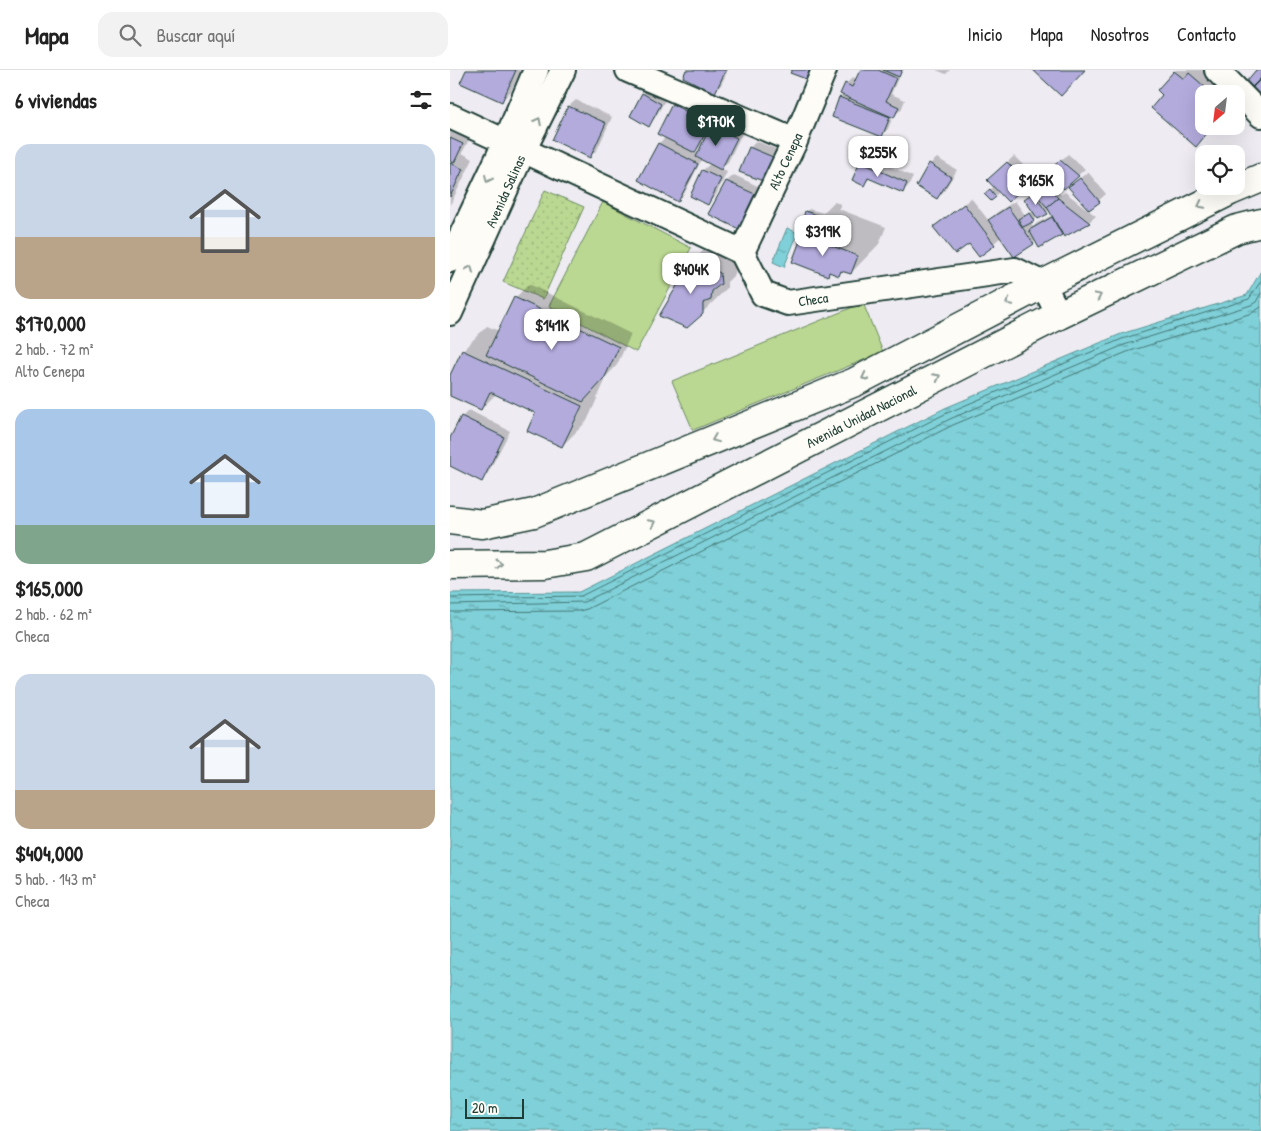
<!DOCTYPE html>
<html lang="es">
<meta charset="utf-8">
<style>
:root{--surface:#fff;--page:#f2f2f2;--text:#222;--muted:#767676;--line:#e0e0e0;--accent:#1f3d34}
body{margin:0;font-family:"Patrick Hand",sans-serif;background:var(--page);color:var(--text);height:100vh;display:flex;flex-direction:column;font-size:19px;white-space:nowrap}
*{box-sizing:border-box;margin:0}
p{font-size:16px;color:var(--muted)}
.icon{flex:none;width:28px;height:28px;fill:none;stroke:currentColor;stroke-width:2;stroke-linecap:round;stroke-linejoin:round}
.map{position:relative;flex:1;overflow:hidden}
.details{display:flex;flex-direction:column;background:var(--surface);width:450px}
.details>*{flex:none}
.needle{width:32px;rotate:208deg}
.fabs{position:absolute;left:745px;top:15px;display:grid;gap:10px}
.fabs a{display:grid;place-items:center;width:50px;height:50px;border-radius:10px;background:var(--surface);box-shadow:0 5px 20px #0002;font-size:25px}
.scale{position:absolute;left:15px;bottom:12px;width:59px;box-sizing:border-box;padding-left:5px;border:2px solid #1f3d34;border-top:0;font-size:14px;line-height:18px;white-space:nowrap;color:#1f3d34;-webkit-text-stroke:4px #fdfcf7;paint-order:stroke}
.price{position:absolute;translate:-50% -42px;padding:0 11px;border-radius:10px;background:#fff;color:#222;font-size:16px;line-height:32px;filter:drop-shadow(0 1px 2px #0008)}
.price::after{content:'';position:absolute;left:50%;top:30px;width:15px;height:11px;margin-left:-8px;background:inherit;clip-path:polygon(0 0,100% 0,50% 100%)}
.price.on{background:var(--accent);color:#fff}
ul{padding:0;list-style:none}
li{display:grid;align-content:center;gap:10px;height:265px;padding:0 15px}
li span{display:grid;place-items:center;height:155px;border-radius:15px;color:#555}
li>.icon{margin-inline-start:auto}
span .icon{width:90px;height:90px;fill:#fffc;stroke-width:1}
li b{font-size:21px}
h2{display:flex;justify-content:space-between;align-items:center;height:60px;padding:0 15px;font-size:21px}
header{display:flex;align-items:center;gap:30px;box-sizing:border-box;height:70px;padding:0 25px;background:var(--surface);border-bottom:1px solid var(--line)}
header strong{font-size:24px}
nav{display:flex;gap:28px;margin-inline-start:auto;font-size:18px}
.search{width:350px;height:45px;background:var(--page);display:flex;align-items:center;gap:12px;box-sizing:border-box;padding:0 18px;border-radius:15px;color:var(--muted);font-size:19px}
main{display:flex;flex:1;min-height:0}
.map>svg:first-child{display:block}
.grass{fill:url(#grass-dots);stroke:#6c8a62}
.pitch{fill:#bad891;stroke:#6c8a62}
.water{fill:url(#water-ripples);stroke:#599596}
.shadow{fill:#0003;fill-rule:evenodd}
.lines{fill:none;stroke-linecap:round;stroke-linejoin:round}
.shore{stroke:#457876;stroke-width:1}
.building{fill:#b2abdc;stroke:#1f3d34}
.minor-casing{stroke:#1f3d34;stroke-width:28}
.major-casing{stroke:#1f3d34;stroke-width:31}
.minor{stroke:#fdfcf7;stroke-width:24}
.major{stroke:#fdfcf7;stroke-width:28}
.oneway{stroke:#8e9c96}
.labels{text-anchor:middle;dominant-baseline:central;stroke-width:5;stroke-linejoin:round;paint-order:stroke}
.street-label{font-size:14px;fill:#1f3d34;stroke:#fdfcf7}
</style>
<header>
<strong>Mapa</strong>
<div class="search"><svg class="icon" aria-label="search" viewBox="0 0 24 24"><circle cx="10" cy="10" r="6"/><path d="M15 15l6 6"/></svg>Buscar aquí</div>
<nav><a>Inicio</a><a>Mapa</a><a>Nosotros</a><a>Contacto</a></nav>
</header>
<main>
<section class="details">
<h2>6 viviendas<svg class="icon" aria-label="filters" viewBox="0 0 24 24"><path d="M4 7h16M4 17h16"/><circle cx="9" cy="7" r="2"/><circle cx="15" cy="17" r="2"/></svg></h2>
<ul>
<li><span style="background:linear-gradient(#c9d6e8 60%,#b9a48a 0)"><svg class="icon" aria-label="home" viewBox="0 0 24 24"><path d="M3 11l9-7 9 7M6 9v11h12V9"/></svg></span><div><b>$170,000</b><p>2 hab. · 72 m²</p><p>Alto Cenepa</p></div></li>
<li><span style="background:linear-gradient(#a9c7e8 75%,#7fa58c 0)"><svg class="icon" aria-label="home" viewBox="0 0 24 24"><path d="M3 11l9-7 9 7M6 9v11h12V9"/></svg></span><div><b>$165,000</b><p>2 hab. · 62 m²</p><p>Checa</p></div></li>
<li><span style="background:linear-gradient(#c9d6e8 75%,#b9a48a 0)"><svg class="icon" aria-label="home" viewBox="0 0 24 24"><path d="M3 11l9-7 9 7M6 9v11h12V9"/></svg></span><div><b>$404,000</b><p>5 hab. · 143 m²</p><p>Checa</p></div></li>
</ul>
</section>
<div class="map">
<svg width="811" height="1061" viewBox="0 0 811 1061">
<defs>
<pattern id="grass-dots" width="8" height="8" patternUnits="userSpaceOnUse" patternTransform="scale(1.25)"><rect width="8" height="8" fill="#bad891"/><path d="M2 2h.1M6 6h.1" fill="none" stroke="#9fba7e" stroke-width="1.8" stroke-linecap="round"/></pattern>
<pattern id="water-ripples" width="26" height="14" patternUnits="userSpaceOnUse" patternTransform="scale(1.25)"><rect width="26" height="14" fill="#7fd0d8"/><path d="M2 4q2-2 4 0t4 0M15 11q2-2 4 0t4 0" fill="none" stroke="#67aab0"/></pattern>
</defs>
<rect width="100%" height="100%" fill="#eeecf2"/>
<filter id="ink" filterUnits="userSpaceOnUse"><feTurbulence type="fractalNoise" baseFrequency=".02" numOctaves="2"/><feDisplacementMap in="SourceGraphic" scale="10" xChannelSelector="R" yChannelSelector="G"/><feConvolveMatrix kernelMatrix="1 2 1 2 8 2 1 2 1" color-interpolation-filters="sRGB"/></filter>
<g filter="url(#ink)">
<path class="grass" d="M95 120 134 137 93 229 53 212Z"/>
<g class="pitch">
<path d="M153 132 241 178 186 282 99 236Z"/>
<path d="M413 233 433 282 243 360 222 311Z"/>
</g>
<g class="water">
<path d="M337 158 348 163 334 197 323 192Z"/>
<path d="M811 201V1061H0V523L129 522 495 338 671 264 797 225Z"/>
</g>
<g class="shadow">
<path d="M17 0H71L61 21 51 31Z"/>
<path d="M237 0H278L271 15 264 21Z"/>
<path d="M411 0H454L450 4 441 24 455 30 451 40 443 46 438 59 432 65 390 28 394 24 396 14 403 7 407 9Z"/>
<path d="M486 0H500L496 4Z"/>
<path d="M726 0H757L784 24H754V56H763L755 65 709 20Z"/>
<path d="M200 18 217 27 205 48 199 55 193 24Z"/>
<path d="M229 29 266 47 261 57 269 50 293 61 278 92 271 99 277 102 265 127 258 133 241 125 253 100 261 93 252 89 234 124 228 130 190 110 209 73 216 67 223 35ZM253 73 249 84 245 82Z"/>
<path d="M126 30 162 47 147 80 140 87 104 70 119 36Z"/>
<path d="M0 53 22 64 12 83 23 89 0 135Z"/>
<path d="M306 71 328 80 319 103 312 110 300 78Z"/>
<path d="M618 84 635 99 614 118 597 104Z"/>
<path d="M418 86 463 107 459 115 452 122 420 108 414 114 411 93Z"/>
<path d="M564 86 584 106 558 130 550 121 541 130 536 124 545 116 539 110Z"/>
<path d="M487 88 507 100 494 121 487 128 480 94Z"/>
<path d="M638 102 656 124 639 139 626 111Z"/>
<path d="M284 105 312 118 297 152 277 111Z"/>
<path d="M598 110 611 125 615 122 646 146 639 152 614 165 613 163 586 170 583 173 551 167 529 186 519 172 485 157 521 128 539 151 546 143 565 131 575 145 584 141 579 126ZM600 140 603 145 587 153 583 157 580 152Z"/>
<path d="M384 132 391 134 389 139 436 157 429 174 401 203 393 200 389 204 381 201 377 204 344 191 356 160 362 154 356 142 359 139 373 143Z"/>
<path d="M269 165 295 188 285 198V204L277 212V218L252 243 244 190Z"/>
<path d="M79 214 181 264 167 295 153 310 155 311 137 351 112 376 86 343 46 324 31 339 0 324V308L13 280 37 256 49 261 65 228Z"/>
<path d="M19 340 60 361 38 403 32 410 0 394V371L12 347Z"/>
</g>
<g class="lines">
<g class="shore">
<path d="M0 528 131 526 497 343 672 269 799 229 811 211"/>
<path d="M0 535 134 532 500 349 674 275 801 235 806 232 811 223"/>
<path d="M0 542 129 541 137 539 503 355 677 282 802 243 811 237"/>
</g>
</g>
<g class="building">
<path d="M16 0H66L52 32 10 13Z"/>
<path d="M236 0H276L265 23 233 7Z"/>
<path d="M342 0H360L356 9 340 3Z"/>
<path d="M410 0H428L446 8 436 31 449 37 444 48 390 24 395 13 402 17Z"/>
<path d="M433 0H452L449 7Z"/>
<path d="M583 0H635L611 26Z"/>
<path d="M806 0H811V8L801 18 795 13Z"/>
<path d="M724 1 734 9 739 3 763 24H754V56H763L746 77 701 38 712 25 707 20Z"/>
<path d="M811 9V33L799 21Z"/>
<path d="M192 23 211 34 199 57 180 46Z"/>
<path d="M389 27 440 47 432 67 382 47Z"/>
<path d="M222 34 260 54 245 83 207 64Z"/>
<path d="M118 36 156 53 140 88 102 70Z"/>
<path d="M261 55 287 68 271 100 246 87Z"/>
<path d="M0 68 13 74 4 93 0 91Z"/>
<path d="M208 73 248 94 228 132 188 110Z"/>
<path d="M299 77 323 87 313 111 289 102Z"/>
<path d="M610 90 629 106 614 119 595 104Z"/>
<path d="M410 92 457 113 453 123 418 108 414 116 402 110Z"/>
<path d="M557 92 578 114 558 132 537 110Z"/>
<path d="M0 93 13 99 0 127Z"/>
<path d="M479 93 501 107 487 129 466 116Z"/>
<path d="M252 100 271 109 258 135 240 126Z"/>
<path d="M630 108 650 132 639 140 618 117Z"/>
<path d="M276 111 307 125 291 160 258 144Z"/>
<path d="M594 112 608 128 597 137 583 121Z"/>
<path d="M540 119 546 127 541 131 534 124Z"/>
<path d="M583 123 598 144 588 149 574 129Z"/>
<path d="M608 128 640 153 614 167 597 137Z"/>
<path d="M514 134 545 175 529 187 519 174 505 184 483 157Z"/>
<path d="M558 137 584 174 564 187 538 150Z"/>
<path d="M355 141 386 151 383 162 352 152Z"/>
<path d="M580 143 585 151 573 157 568 149Z"/>
<path d="M602 147 612 165 589 178 579 160Z"/>
<path d="M354 160 363 163 362 168 408 186 401 204 391 201 389 206 379 202 378 206 342 192Z"/>
<path d="M243 189 270 203 271 214 262 221 261 230 253 233V244L237 258 209 246Z"/>
<path d="M64 227 169 277 154 309 133 332 36 285Z"/>
<path d="M12 280 132 336 112 377 77 361 85 343 40 322 31 340 0 326V305Z"/>
<path d="M11 346 54 367 32 412 0 396V368Z"/>
</g>
<g class="lines">
<g class="minor-casing">
<g id="minor">
<path d="M178 0 345 71"/>
<path d="M767 0 811 45"/>
<path d="M0 46 292 182 313 224 338 233 565 200 593 214 609 245"/>
<path d="M292 182 345 71 374 0"/>
<path d="M0 190 55 73 86 0"/>
<path d="M0 243 73 81 113 0"/>
</g>
</g>
<g class="major-casing">
<g id="major">
<path d="M0 450 32 454 84 443 405 312 593 214 780 121 811 108"/>
<path d="M0 495 95 494 136 487 609 245 787 159 811 153"/>
</g>
</g>
<use href="#minor" class="minor"/>
<use href="#major" class="major"/>
</g>
<defs><path id="oneway-chevron" d="M-2-3.5L2.5 0L-2 3.5" fill="none" stroke-width="1.6" stroke-linecap="round" stroke-linejoin="round" transform="scale(1.25)"/></defs>
<g class="oneway">
<use href="#oneway-chevron" transform="translate(88 51) rotate(-63)"/>
<use href="#oneway-chevron" transform="translate(38 109) rotate(115)"/>
<use href="#oneway-chevron" transform="translate(751 135) rotate(153)"/>
<use href="#oneway-chevron" transform="translate(20 199) rotate(-66)"/>
<use href="#oneway-chevron" transform="translate(648 226) rotate(-26)"/>
<use href="#oneway-chevron" transform="translate(559 232) rotate(153)"/>
<use href="#oneway-chevron" transform="translate(415 307) rotate(153)"/>
<use href="#oneway-chevron" transform="translate(487 307) rotate(-27)"/>
<use href="#oneway-chevron" transform="translate(265 369) rotate(158)"/>
<use href="#oneway-chevron" transform="translate(202 453) rotate(-27)"/>
<use href="#oneway-chevron" transform="translate(49 494) rotate(-1)"/>
</g>
</g>
<g class="labels">
<g class="street-label">
<text transform="translate(335 91) rotate(-65)">Alto Cenepa</text>
<text transform="translate(55 121) rotate(-66)">Avenida Salinas</text>
<text transform="translate(363 229) rotate(-8)">Checa</text>
<text transform="translate(411 346) rotate(-27)">Avenida Unidad Nacional</text>
</g>
</g>
</svg>
<div class="fabs">
<a><svg class="needle" viewBox="-14 -14 28 28"><path d="M0-13l5 13h-10z" fill="#e53935"/><path d="M0 13l5-13h-10z" fill="#767676"/></svg></a>
<a><svg class="icon" aria-label="locate" viewBox="0 0 24 24"><circle cx="12" cy="12" r="6"/><path d="M12 2v4M12 18v4M2 12h4M18 12h4"/></svg></a>
</div>
<div class="scale">20 m</div>
<b class="price on" style="left:266px;top:77px">$170K</b>
<b class="price" style="left:428px;top:108px">$255K</b>
<b class="price" style="left:586px;top:136px">$165K</b>
<b class="price" style="left:373px;top:187px">$319K</b>
<b class="price" style="left:241px;top:225px">$404K</b>
<b class="price" style="left:102px;top:281px">$141K</b>
</div>
</main>
